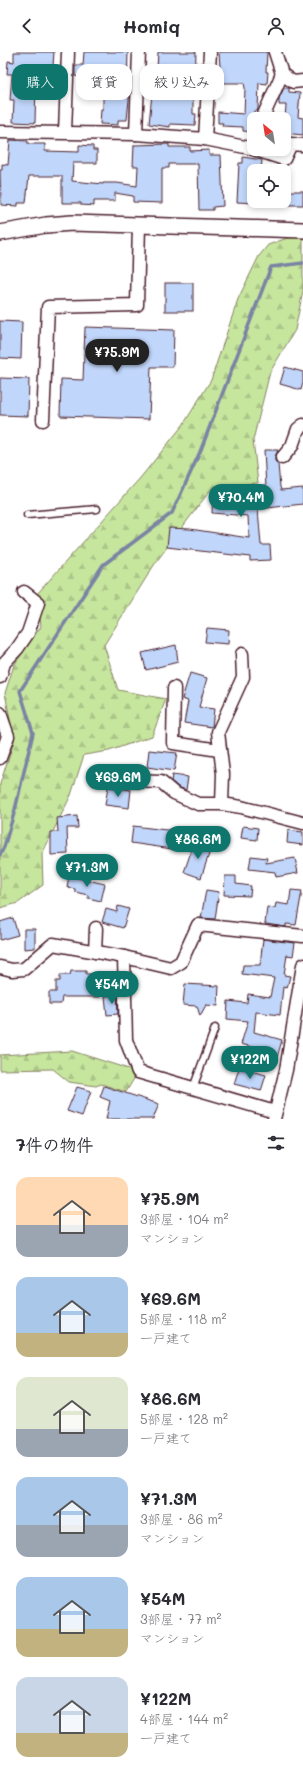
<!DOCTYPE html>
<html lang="ja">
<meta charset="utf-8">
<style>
:root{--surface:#fff;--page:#f2f2f3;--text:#2b2b33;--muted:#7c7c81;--accent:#0f766e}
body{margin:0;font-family:Mali,"Klee One",sans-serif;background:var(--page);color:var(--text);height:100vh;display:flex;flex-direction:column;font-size:15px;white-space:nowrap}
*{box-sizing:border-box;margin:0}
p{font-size:13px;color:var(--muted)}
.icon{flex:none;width:22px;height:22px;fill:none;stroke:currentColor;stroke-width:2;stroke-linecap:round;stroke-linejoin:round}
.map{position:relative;height:1067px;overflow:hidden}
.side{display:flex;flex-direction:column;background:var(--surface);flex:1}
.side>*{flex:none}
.guide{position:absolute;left:12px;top:12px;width:279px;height:36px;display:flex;gap:8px}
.needle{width:26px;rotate:330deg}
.fabs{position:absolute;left:247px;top:60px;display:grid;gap:8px}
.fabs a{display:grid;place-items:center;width:44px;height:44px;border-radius:8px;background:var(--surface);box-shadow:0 2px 6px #0003;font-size:20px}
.price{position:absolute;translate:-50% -34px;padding:0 9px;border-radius:14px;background:var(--accent);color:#fff;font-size:13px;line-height:26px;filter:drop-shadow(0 1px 2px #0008)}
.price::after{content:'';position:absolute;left:50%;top:24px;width:12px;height:9px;margin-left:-6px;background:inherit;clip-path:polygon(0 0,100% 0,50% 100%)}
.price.on{background:#222;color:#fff}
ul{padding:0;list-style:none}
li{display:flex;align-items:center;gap:12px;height:100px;padding:0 16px}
li span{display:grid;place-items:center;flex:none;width:112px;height:80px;border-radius:12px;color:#555}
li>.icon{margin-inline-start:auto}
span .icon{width:48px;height:48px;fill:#fffc;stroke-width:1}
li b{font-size:17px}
h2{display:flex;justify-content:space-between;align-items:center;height:48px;padding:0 16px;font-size:17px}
.tag{padding:0 14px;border-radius:12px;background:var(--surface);box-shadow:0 2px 6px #0003;font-size:14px;line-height:36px}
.tag.on{background:var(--accent);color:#fff}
header{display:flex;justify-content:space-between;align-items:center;height:52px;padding:0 16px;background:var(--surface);font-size:18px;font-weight:700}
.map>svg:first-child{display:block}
.forest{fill:url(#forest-firs);stroke:#888264}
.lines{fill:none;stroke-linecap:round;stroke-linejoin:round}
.stream{stroke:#7a83a3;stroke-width:3.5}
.building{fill:#c0d6fa;stroke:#4a1f2b}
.service-casing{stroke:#4a1f2b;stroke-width:9}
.minor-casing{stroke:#4a1f2b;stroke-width:15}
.tertiary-casing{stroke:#4a1f2b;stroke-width:18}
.service{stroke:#fff;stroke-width:6}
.minor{stroke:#fff;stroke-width:12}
.tertiary{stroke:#fff;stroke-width:15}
</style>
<header><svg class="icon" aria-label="back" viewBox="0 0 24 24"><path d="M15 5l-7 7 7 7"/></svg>Homiq<svg class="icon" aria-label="person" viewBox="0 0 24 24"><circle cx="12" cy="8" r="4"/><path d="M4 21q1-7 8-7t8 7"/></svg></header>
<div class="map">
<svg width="303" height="1067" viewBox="0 0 303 1067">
<defs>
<pattern id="forest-firs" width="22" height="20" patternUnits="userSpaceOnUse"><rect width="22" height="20" fill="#c6e69e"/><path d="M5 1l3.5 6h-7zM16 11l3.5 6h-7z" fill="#acc588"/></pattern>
</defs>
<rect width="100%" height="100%" fill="#fff"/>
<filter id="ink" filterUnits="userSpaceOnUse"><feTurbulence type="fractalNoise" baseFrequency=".025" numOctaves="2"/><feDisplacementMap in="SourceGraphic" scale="8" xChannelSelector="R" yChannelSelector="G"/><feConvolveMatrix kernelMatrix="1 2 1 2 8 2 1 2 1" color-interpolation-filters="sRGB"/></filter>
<g filter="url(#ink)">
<g class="forest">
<path d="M290 185 303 186V239L295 278 270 320 253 388 258 431 212 436 156 510 104 593 118 638 166 647 152 684 109 699 84 703 71 743 42 802 43 833 18 851 0 856V732L14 689 5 641 14 613 41 574 37 542 141 425 183 373 211 328 238 247 259 204 268 193Z"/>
<path d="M72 999 138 1020 126 1040 101 1032 96 1034 69 1030 53 1017 0 1018V1003Z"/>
</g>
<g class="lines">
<path class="stream" d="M0 803 4 795 15 758 33 681 20 639 103 513 172 461 200 400 271 215 303 211"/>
</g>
<g class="building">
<path d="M14 0H54L53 14H60V23H56V30H36L35 71 13 70 14 48H10L12 22H7L8 9 14 10Z"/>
<path d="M84 0H128L127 37H130L127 68H118V73L100 72 101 57H103V29L83 28 84 26 75 24V13H83Z"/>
<path d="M158 0H196L195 32H193V62H196L195 73 170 72V75L149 72 153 31H151V17H157Z"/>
<path d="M219 0H267L266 20H268L267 32 259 31 258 57 257 59H254L252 80 243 79V75L222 74 223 71H218V60L244 62 245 36 244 31H221Z"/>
<path d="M284 36H289V40L300 41 298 65 303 66V83L284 81 286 53H279V46Z"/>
<path d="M10 88 28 89V92H45V99L79 100V93L93 94V98H97V111H73L72 129 103 132V131H117L137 134 138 114H133L134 93 169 92V95H190V99L209 98V103H221L223 154 213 155V158H199L198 112H169V116H162V151L133 150V144L115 141V149H94V154L81 153V151H62V124H29L26 151H18V154L1 153 0 118H2V112L8 113Z"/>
<path d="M243 105 262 108 261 119H254V151L237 150 239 111H243Z"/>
<rect x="286" y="139" width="17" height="14"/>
<rect x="165" y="231" width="28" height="28"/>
<path d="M0 269 22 270 21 307 0 306Z"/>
<path d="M85 275 174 278 173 315H151L149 367 60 364 61 327 83 328Z"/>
<path d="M285 315 303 320V331L301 338 280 332Z"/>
<path d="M0 326 29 327 28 364 0 363Z"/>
<path d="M264 398H278L275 405V409L278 412 280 435 281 438 303 436V452L258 457 261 493H270L271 508 250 509V505L167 495 169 476 190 477 249 486 248 464 212 461 213 440 253 443V437L266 436Z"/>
<path d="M207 576 229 578 228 592 205 590Z"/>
<path d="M176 593 178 610 146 618 142 601Z"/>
<path d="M190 621 207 626 199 655 214 657 212 675 184 671 188 649 182 647Z"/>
<path d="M149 698 177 701 174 719 147 715Z"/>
<path d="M172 723 188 725 186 738 178 735 171 729Z"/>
<path d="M108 735 131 738 129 756 105 753Z"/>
<path d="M77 764 78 776H67L68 802 51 803V780H58L57 766Z"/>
<path d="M133 774 175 779 172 797 131 791Z"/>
<path d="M243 774 258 776 257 788 241 786Z"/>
<path d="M288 778 303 780V793L287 791Z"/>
<path d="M194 791 211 796 201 826 184 820Z"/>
<path d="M251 804 267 806 266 811 295 806 298 821 276 825 275 820 249 817Z"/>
<path d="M69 824 105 832 101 849 88 846V843L75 840V837L67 835Z"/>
<path d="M225 824H236V832L251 834 250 844 224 843Z"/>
<path d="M206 838 219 840 215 867 201 866Z"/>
<path d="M291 838 302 839 296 873 286 872V875L265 872 267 855 275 856 276 851 289 853Z"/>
<path d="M118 854 129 857 123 876 102 870 106 857 117 860Z"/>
<path d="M13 866 18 883 0 888V870Z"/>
<path d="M24 877H35V896L24 897Z"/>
<path d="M263 887 295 891 293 904 287 903 284 923 290 924 287 936 283 935 280 963 256 960 254 980 282 988 277 1006 262 1001 263 998 241 992 248 969 227 967 228 949 247 951 248 942 270 945 274 926 242 922 243 913H260Z"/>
<path d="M71 919H86V922H95L96 930H100V945H62L61 952H49V940H56V929H60V923H70Z"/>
<path d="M185 932 219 934 218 954 206 953 200 964 197 954 183 953Z"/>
<path d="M117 943 118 962 107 963 105 944Z"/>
<path d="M239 1016 266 1023 261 1039 234 1032Z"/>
<path d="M104 1034 159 1052 153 1067H106L110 1049 100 1045Z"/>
<path d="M77 1035 91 1039 82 1064 67 1059Z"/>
</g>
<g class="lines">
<g class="service-casing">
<g id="service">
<path d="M27 463 97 457"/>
<path d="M193 1036 215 976"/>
</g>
</g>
<g class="minor-casing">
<g id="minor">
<path d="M275 0 282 22 293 30 303 29"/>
<path d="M262 67 282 22"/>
<path d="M0 80 136 82 205 87 250 96 284 107 291 92 303 93"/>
<path d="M65 80 68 0"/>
<path d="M136 82 139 0"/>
<path d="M205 87 210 0"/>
<path d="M43 368 48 255 137 253 139 173"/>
<path d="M282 406 292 394 298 377 303 373"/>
<path d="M0 625 4 611 17 597 28 581 38 551 24 540"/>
<path d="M174 636 173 691 219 698"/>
<path d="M0 661 8 684 0 706"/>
<path d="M128 729 161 730 174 741 198 752H222L241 755 303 771"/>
<path d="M222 752 223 722 218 680 243 625 242 602"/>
<path d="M95 900 96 876"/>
<path d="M124 905 171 916 181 910 198 873 303 884"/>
<path d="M0 915 12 918 24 917 53 892 124 905 126 988 138 1020 275 1060"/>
<path d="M274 1067 286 1018 303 913"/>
</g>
</g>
<g class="tertiary-casing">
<path id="tertiary" d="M0 181 46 173 72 171 303 178"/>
</g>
<use href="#service" class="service"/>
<use href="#minor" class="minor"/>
<use href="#tertiary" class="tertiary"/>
</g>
</g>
</svg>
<div class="fabs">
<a><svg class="needle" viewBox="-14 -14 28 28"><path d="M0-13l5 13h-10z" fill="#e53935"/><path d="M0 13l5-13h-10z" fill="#7c7c81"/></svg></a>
<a><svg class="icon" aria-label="locate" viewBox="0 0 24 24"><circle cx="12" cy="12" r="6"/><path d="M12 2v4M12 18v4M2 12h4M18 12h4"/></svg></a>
</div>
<b class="price on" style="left:117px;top:321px">¥75.9M</b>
<b class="price" style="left:241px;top:466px">¥70.4M</b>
<b class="price" style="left:118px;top:746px">¥69.6M</b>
<b class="price" style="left:198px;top:808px">¥86.6M</b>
<b class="price" style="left:87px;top:836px">¥71.3M</b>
<b class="price" style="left:112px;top:953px">¥54M</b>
<b class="price" style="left:250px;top:1028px">¥122M</b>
<div class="guide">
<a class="tag on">購入</a>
<a class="tag">賃貸</a>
<a class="tag">絞り込み</a>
</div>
</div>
<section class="side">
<h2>7件の物件<svg class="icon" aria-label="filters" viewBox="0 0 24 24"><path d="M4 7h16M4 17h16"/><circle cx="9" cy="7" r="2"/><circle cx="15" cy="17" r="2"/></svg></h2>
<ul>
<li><span style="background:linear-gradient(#ffd9b3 60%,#9aa5b1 0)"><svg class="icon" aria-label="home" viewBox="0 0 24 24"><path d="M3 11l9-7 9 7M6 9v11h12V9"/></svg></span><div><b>¥75.9M</b><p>3部屋 · 104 m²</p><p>マンション</p></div></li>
<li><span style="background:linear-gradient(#a9c7e8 70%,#c2b280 0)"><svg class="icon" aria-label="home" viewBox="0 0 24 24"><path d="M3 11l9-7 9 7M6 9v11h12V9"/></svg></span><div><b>¥69.6M</b><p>5部屋 · 118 m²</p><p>一戸建て</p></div></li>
<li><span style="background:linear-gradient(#dfe7d0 65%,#9aa5b1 0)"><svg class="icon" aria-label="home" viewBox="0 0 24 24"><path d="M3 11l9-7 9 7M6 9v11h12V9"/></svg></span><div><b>¥86.6M</b><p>5部屋 · 128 m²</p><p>一戸建て</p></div></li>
<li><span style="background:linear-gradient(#a9c7e8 60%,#9aa5b1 0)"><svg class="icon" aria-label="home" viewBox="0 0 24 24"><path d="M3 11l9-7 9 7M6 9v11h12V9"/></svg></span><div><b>¥71.3M</b><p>3部屋 · 86 m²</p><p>マンション</p></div></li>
<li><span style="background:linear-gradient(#a9c7e8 65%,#c2b280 0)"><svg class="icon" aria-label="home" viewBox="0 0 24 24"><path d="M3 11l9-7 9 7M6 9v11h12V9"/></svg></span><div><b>¥54M</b><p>3部屋 · 77 m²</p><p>マンション</p></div></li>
<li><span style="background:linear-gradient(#c9d6e8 70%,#c2b280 0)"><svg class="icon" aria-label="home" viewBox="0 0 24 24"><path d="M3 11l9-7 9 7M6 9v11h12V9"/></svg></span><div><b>¥122M</b><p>4部屋 · 144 m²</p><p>一戸建て</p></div></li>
</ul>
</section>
